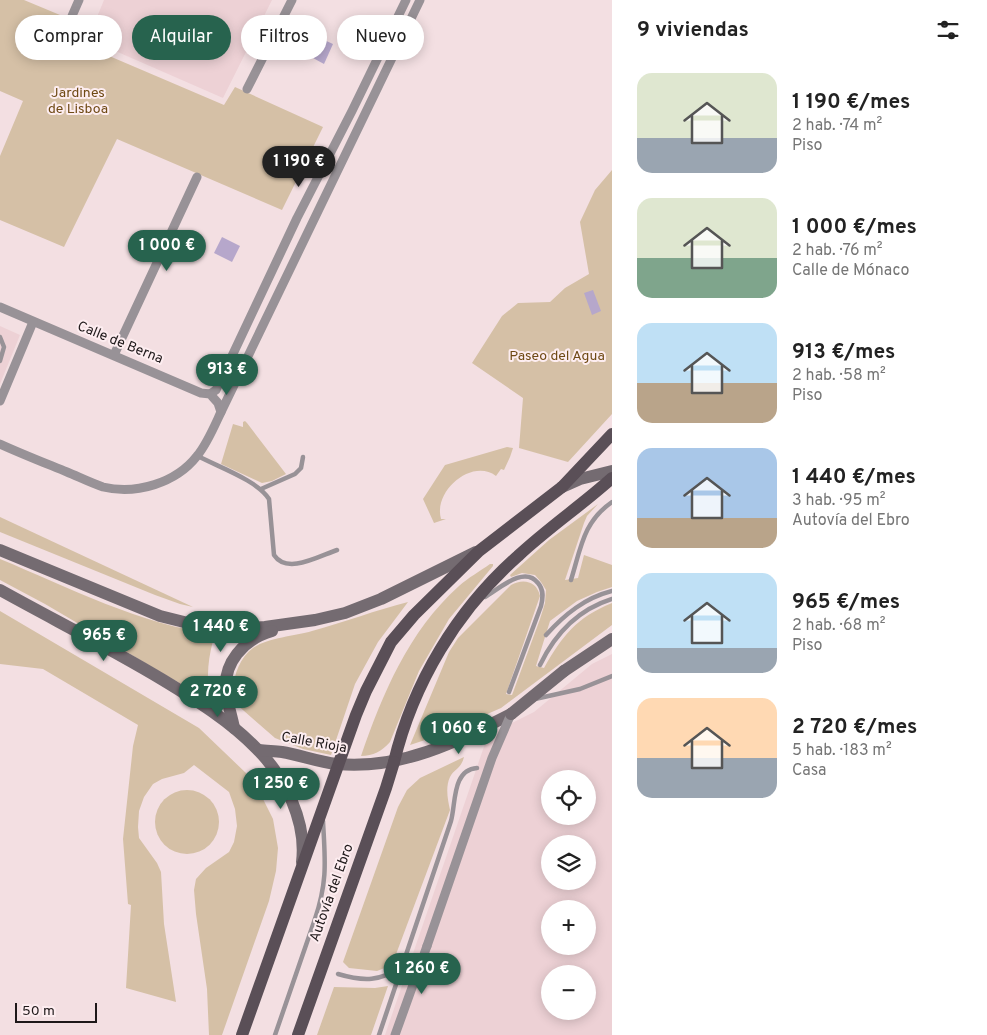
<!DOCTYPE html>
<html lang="es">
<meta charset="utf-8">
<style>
:root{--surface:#fff;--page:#f6f6f6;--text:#222;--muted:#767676;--accent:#27634e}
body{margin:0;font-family:Overpass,sans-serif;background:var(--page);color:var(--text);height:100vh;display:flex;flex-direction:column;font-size:19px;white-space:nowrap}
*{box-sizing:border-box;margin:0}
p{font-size:16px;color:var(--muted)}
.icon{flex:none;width:28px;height:28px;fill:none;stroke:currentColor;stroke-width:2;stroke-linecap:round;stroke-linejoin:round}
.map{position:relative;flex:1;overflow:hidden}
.drawer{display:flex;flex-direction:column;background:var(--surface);width:375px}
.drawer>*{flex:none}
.top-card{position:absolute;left:15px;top:15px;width:475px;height:45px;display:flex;gap:10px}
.fabs{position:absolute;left:541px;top:770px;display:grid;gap:10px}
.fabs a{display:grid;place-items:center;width:55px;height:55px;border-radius:50%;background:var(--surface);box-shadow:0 2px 12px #0003;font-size:25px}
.scale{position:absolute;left:15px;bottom:12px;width:82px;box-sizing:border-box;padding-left:5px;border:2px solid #1e1819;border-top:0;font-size:14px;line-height:18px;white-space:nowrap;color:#1e1819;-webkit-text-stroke:4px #fdedf0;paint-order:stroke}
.price{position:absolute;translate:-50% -42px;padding:0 11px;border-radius:18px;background:var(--accent);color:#fff;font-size:16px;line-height:32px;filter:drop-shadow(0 1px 2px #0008)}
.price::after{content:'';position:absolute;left:50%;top:30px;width:15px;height:11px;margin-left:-8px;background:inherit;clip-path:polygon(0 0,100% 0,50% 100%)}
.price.selected{background:#222;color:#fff}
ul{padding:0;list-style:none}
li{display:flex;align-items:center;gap:15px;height:125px;padding:0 25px}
li span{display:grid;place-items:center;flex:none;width:140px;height:100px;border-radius:15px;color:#555}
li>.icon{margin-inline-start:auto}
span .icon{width:60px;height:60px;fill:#fffc;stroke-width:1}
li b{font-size:21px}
h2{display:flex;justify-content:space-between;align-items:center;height:60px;padding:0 25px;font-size:21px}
.tag{padding:0 18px;border-radius:22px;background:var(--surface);box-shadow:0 2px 12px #0003;font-size:18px;line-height:45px}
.tag.selected{background:var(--accent);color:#fff}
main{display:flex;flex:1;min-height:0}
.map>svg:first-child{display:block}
.built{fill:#edd1d5;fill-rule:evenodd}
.green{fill:#d5c0a6}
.water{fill:#b6a7cb}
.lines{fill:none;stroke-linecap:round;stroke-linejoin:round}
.service{stroke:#989297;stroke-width:4.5}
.minor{stroke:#989297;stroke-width:9}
.secondary{stroke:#746b71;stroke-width:12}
.primary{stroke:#5a4f57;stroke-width:12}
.service-bridge{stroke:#989297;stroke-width:4.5}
.minor-bridge{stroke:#989297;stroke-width:9}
.secondary-bridge{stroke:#746b71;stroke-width:12}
.primary-bridge{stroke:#5a4f57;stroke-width:12}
.labels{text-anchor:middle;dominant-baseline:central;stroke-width:4;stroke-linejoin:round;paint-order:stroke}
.park-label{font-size:14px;fill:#6f4a15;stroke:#fdedf0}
.street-label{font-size:14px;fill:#1e1819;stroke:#fdedf0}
</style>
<main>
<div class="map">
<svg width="612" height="1035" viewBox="0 0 612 1035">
<rect width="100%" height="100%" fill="#f3dfe2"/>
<g class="built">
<path d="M104 0H272L223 98 88 39Z"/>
<path d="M0 326 20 335 0 384Z"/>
<path d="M612 654V1035H385L488 735 534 712 592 664ZM550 779H588V816H550ZM550 844H588V881H550ZM550 909H588V946H550ZM550 974H588V1011H550Z"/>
</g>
<g class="green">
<path d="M0 0H24L60 15 53 32 224 105 235 87 323 127 282 210 117 139 64 247 0 220V156L23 101 0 91Z"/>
<path d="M612 170V414L568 462 519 448 523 398 472 363 502 316 518 303 550 302 565 288 589 274 580 222 595 190Z"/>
<path d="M245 421 247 423 286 474 272 481 262 483 221 464 233 424 243 427V422Z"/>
<path d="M507 447 513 448 510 457 504 470 501 469 496 476C472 458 433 491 441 519H446L434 523 423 499 445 465Z"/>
<path d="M598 504 587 516 584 523 565 580 578 578 584 555 612 565V587L597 592 577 601 550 621 536 666 544 668C563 635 576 618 612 603V625L501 708 437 736 410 745 449 652 458 638 511 585C523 578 537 581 540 596L506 694 512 695 540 619 545 603 546 590 541 582 535 575 522 573 511 577 510 575 549 540Z"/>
<path d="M0 517 193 607 180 604 155 595 0 532Z"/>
<path d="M0 559C68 587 141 625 215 634 208 656 206 677 210 701L45 604 0 580Z"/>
<path d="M490 564H493V566L449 619 419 671 390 742C382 751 373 756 361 756 383 693 408 632 459 586 468 578 480 571 490 564Z"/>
<path d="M408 602 378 642 355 684 331 755 303 749 275 738 235 703C230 684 237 660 253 648 267 638 295 636 312 631 345 622 376 610 408 602Z"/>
<path d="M0 611 199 728 247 774 261 795 273 819 278 848 276 871 269 901 222 1035H209L207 989 196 914 194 890 196 879 206 868 229 852 234 842 237 826 235 809 229 792 194 765 184 773 162 779 153 784 144 797 139 811 138 827 139 838 157 863 161 872 164 924 176 1002 126 988 131 905 128 904 123 839 133 746 138 725 43 669 0 664Z"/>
<path d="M464 757C461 769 454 769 450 777 445 788 448 800 450 810L392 965 377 971 349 968 343 962 398 807 407 790 420 778Z"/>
<circle cx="187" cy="822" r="32"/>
<path d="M388 986 371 1035H317L334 987 375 988Z"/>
</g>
<g class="water">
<path d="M322 39 333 44 324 64 313 58Z"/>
<path d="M222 237 240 246 232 262 214 253Z"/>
<path d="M593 290 601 311 592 315 584 293Z"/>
</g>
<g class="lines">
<g class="service">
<path d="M0 337 4 347 0 361"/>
<path d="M198 456C218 467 257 480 269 499L274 555C287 575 319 556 337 550"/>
<path d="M261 489 295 474 301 468 303 457"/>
<path d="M571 580C581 548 583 522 612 502"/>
<path d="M485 597C499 589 524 565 538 583 544 590 543 598 541 606L509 692"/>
<path d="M546 635C565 614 585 598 612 591"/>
<path d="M540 665C555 634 577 610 612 599"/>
<path d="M535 699 580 689 612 676"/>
<path d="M315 919C328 880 325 860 323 821"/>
<path d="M338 974C365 982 379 981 403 967"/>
<path d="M379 1035 451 821C456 803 452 770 477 768"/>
</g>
<g class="minor">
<path d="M72 16 79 0"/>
<path d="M247 89 292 0"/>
<path d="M0 307 201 393 210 394 218 403 221 412"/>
<path d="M114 355 197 177"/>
<path d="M210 394 216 390 297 218 352 111 406 0"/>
<path d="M0 401 33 322"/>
<path d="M0 444C22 454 45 463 67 472 79 477 91 483 103 487 136 495 176 483 197 456 207 444 214 427 221 412L420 0"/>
<path d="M395 1035 427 946"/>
</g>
<g class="secondary">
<path d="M562 487 580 479 612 471"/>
<path d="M0 550 160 616 196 625 234 629 265 627 315 620 345 613 381 599 476 552"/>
<path d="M0 590C54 620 110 648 163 680 196 700 230 721 257 749 285 777 307 822 302 862"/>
<path d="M564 671 612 639"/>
<path d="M234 728C232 717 228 705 226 694 222 663 244 639 272 631"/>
<path d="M259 750C266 751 274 751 282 752 300 755 318 762 337 764 401 770 456 742 511 714"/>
</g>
<g class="primary">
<path d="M394 762C413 683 457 610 518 556 548 528 582 505 612 478"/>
<path d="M242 1035 356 715 366 691 391 642 414 615 479 551 562 487 612 434"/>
</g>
<path class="service-bridge" d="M275 1035 315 919"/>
<path class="minor-bridge" d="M427 946 492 758 511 714"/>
<path class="secondary-bridge" d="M511 714 564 671"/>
<path class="primary-bridge" d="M298 1035 386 788 394 762"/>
</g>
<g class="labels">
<g class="park-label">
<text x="78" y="93">Jardines<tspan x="78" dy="16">de Lisboa</tspan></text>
<text x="557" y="356">Paseo del Agua</text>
</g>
<g class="street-label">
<text transform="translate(120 343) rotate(22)">Calle de Berna</text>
<text transform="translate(314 743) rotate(10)">Calle Rioja</text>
<text transform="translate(332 893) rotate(-70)">Autovía del Ebro</text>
</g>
</g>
</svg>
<div class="fabs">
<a><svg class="icon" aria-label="locate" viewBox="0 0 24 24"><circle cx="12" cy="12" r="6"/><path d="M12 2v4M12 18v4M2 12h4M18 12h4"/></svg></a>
<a><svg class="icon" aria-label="layers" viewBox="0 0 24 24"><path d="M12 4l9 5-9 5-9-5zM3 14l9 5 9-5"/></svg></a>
<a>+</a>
<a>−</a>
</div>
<div class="scale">50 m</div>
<b class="price selected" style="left:299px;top:188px">1 190 €</b>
<b class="price" style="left:167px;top:272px">1 000 €</b>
<b class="price" style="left:227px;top:396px">913 €</b>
<b class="price" style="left:221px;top:653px">1 440 €</b>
<b class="price" style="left:104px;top:662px">965 €</b>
<b class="price" style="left:218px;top:718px">2 720 €</b>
<b class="price" style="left:459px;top:755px">1 060 €</b>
<b class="price" style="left:281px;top:810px">1 250 €</b>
<b class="price" style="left:422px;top:995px">1 260 €</b>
<div class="top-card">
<a class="tag">Comprar</a>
<a class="tag selected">Alquilar</a>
<a class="tag">Filtros</a>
<a class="tag">Nuevo</a>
</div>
</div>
<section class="drawer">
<h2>9 viviendas<svg class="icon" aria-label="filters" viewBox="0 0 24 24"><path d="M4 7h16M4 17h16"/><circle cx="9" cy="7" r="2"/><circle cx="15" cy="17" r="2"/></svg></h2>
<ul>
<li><span style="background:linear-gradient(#dfe7d0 65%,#9aa5b1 0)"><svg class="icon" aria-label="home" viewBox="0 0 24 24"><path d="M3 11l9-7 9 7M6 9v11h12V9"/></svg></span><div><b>1 190 €/mes</b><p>2 hab. · 74 m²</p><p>Piso</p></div></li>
<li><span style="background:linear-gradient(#dfe7d0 60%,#7fa58c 0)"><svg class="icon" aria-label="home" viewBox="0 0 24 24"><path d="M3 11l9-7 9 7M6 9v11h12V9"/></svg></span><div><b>1 000 €/mes</b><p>2 hab. · 76 m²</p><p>Calle de Mónaco</p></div></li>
<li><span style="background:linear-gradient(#bfe0f5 60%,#b9a48a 0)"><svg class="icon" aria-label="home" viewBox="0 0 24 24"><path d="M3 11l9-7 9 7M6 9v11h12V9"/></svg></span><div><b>913 €/mes</b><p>2 hab. · 58 m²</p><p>Piso</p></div></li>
<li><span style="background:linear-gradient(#a9c7e8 70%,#b9a48a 0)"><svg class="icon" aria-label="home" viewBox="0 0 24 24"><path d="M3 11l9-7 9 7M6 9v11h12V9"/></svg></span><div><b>1 440 €/mes</b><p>3 hab. · 95 m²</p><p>Autovía del Ebro</p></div></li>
<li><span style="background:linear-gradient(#bfe0f5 75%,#9aa5b1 0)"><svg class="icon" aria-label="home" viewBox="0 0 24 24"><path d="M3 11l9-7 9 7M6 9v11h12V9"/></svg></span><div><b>965 €/mes</b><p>2 hab. · 68 m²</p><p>Piso</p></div></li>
<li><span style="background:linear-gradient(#ffd9b3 60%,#9aa5b1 0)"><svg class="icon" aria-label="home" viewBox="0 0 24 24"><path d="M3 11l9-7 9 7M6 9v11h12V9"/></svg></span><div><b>2 720 €/mes</b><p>5 hab. · 183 m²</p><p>Casa</p></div></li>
</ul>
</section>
</main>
